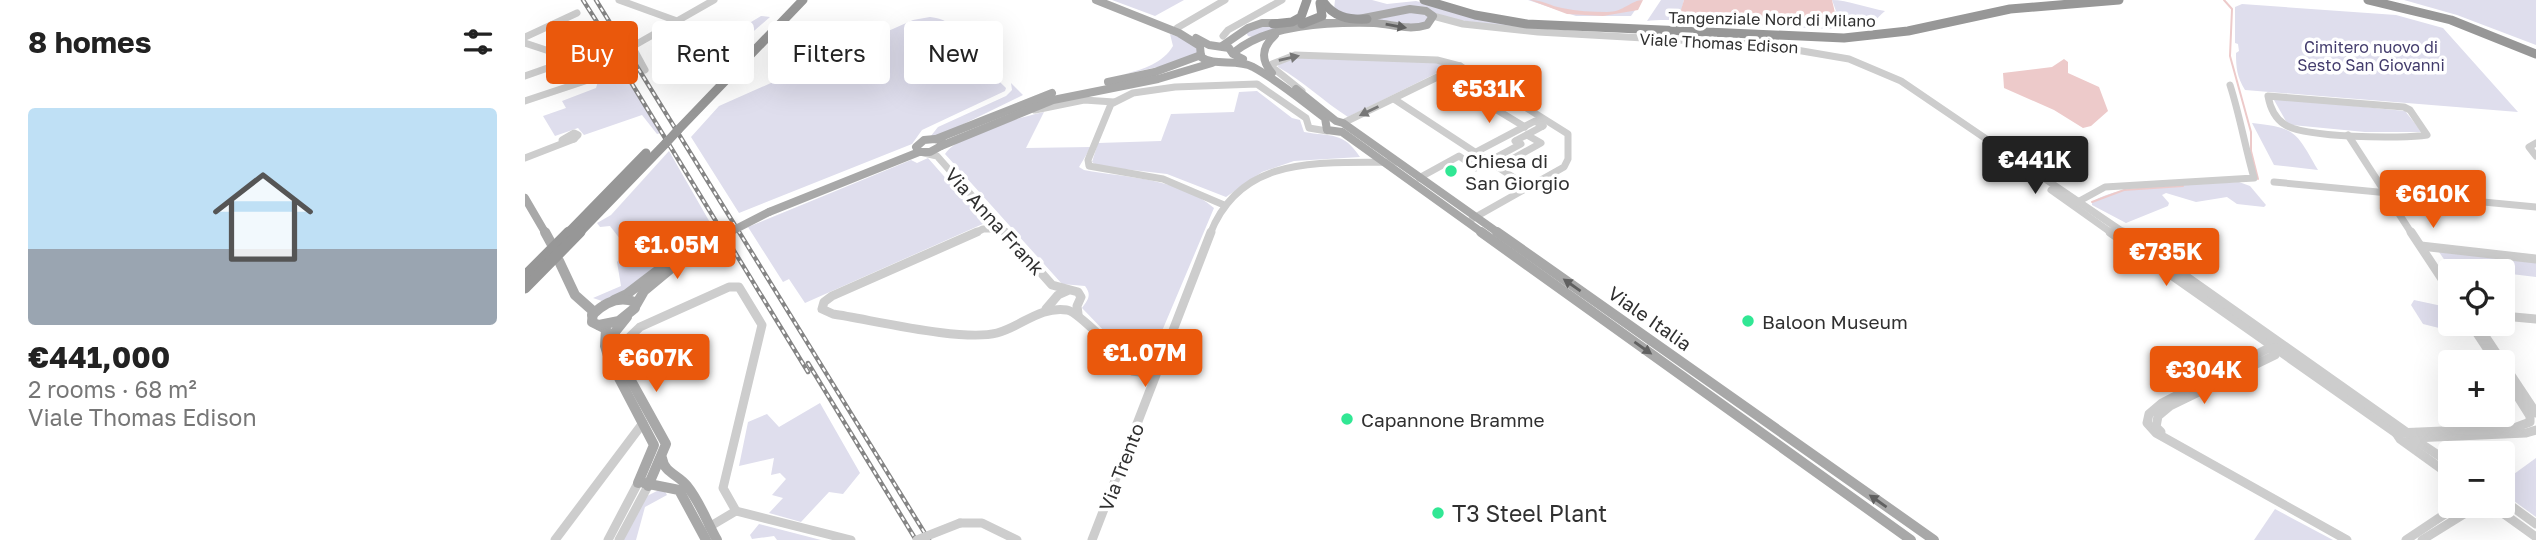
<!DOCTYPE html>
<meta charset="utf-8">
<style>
:root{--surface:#fff;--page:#f2f2f2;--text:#222;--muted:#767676;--line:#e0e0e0;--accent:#ea580c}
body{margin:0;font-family:"Golos Text",sans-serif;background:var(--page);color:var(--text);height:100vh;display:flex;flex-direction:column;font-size:26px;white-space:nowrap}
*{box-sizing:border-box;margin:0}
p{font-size:23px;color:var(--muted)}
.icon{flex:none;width:38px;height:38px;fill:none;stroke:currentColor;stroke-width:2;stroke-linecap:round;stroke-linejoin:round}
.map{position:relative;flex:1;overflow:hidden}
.details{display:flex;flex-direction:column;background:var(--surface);width:525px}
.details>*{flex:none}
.hud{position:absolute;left:21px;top:21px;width:665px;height:63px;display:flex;gap:14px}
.fabs{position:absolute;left:1913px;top:259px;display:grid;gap:14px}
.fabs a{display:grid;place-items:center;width:77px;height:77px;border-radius:7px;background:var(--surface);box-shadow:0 7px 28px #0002;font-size:35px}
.price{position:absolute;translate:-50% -60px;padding:0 16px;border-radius:7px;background:var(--accent);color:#fff;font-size:23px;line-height:46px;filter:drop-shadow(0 2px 4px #0008)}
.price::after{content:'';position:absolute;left:50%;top:42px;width:21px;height:16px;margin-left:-10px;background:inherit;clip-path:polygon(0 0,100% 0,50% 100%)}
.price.selected{background:#222;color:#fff}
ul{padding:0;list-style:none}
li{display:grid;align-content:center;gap:14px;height:371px;padding:0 28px}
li+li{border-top:2px solid var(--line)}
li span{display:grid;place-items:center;height:217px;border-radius:7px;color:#555}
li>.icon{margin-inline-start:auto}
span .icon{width:126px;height:126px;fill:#fffc;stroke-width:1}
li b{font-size:30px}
h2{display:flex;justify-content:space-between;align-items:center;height:84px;padding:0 28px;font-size:30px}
.pill{padding:0 24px;border-radius:7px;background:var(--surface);box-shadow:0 7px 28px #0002;font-size:24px;line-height:63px}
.pill.selected{background:var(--accent);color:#fff}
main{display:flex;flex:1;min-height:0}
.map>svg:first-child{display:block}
.green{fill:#dfdeed}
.water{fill:#edcaca}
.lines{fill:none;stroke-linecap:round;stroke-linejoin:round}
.stream{stroke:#edcaca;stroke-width:2}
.minor-far1{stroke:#cdcdcd;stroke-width:7}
.minor{stroke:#cdcdcd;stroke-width:9}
.major-far1{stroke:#a8a8a8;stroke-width:8}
.major{stroke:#a8a8a8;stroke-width:10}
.highway-far1{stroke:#979797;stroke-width:9}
.highway{stroke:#979797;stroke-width:11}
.rail-casing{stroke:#858585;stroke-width:4.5}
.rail{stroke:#fff;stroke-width:2;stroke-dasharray:4.5;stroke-linecap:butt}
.minor-bridge{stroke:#cdcdcd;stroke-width:9}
.major-bridge-far1{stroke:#a8a8a8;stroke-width:8}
.major-bridge{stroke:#a8a8a8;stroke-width:10}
.highway-bridge{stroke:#979797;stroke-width:9}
.oneway{fill:#606060}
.oneway2{fill:#777}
.poi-dot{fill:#31e794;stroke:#fff;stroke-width:2.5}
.labels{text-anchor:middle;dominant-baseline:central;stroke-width:7;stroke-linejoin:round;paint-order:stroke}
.far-street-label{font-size:16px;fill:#303030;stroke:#fff}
.far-park-label{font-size:16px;fill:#433c6c;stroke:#fff}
.poi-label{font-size:19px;fill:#303030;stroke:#fff;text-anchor:start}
.street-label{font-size:19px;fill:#303030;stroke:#fff}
.near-poi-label{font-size:23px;fill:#303030;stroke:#fff;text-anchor:start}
</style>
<main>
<section class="details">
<h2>8 homes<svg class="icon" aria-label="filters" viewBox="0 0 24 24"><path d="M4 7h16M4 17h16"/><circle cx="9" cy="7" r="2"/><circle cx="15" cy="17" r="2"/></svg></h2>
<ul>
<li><span style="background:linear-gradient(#bfe0f5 65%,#9aa5b1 0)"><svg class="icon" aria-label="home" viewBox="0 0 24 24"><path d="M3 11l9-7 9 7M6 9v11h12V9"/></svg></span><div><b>€441,000</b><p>2 rooms · 68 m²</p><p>Viale Thomas Edison</p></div></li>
</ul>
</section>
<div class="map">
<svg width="2011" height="540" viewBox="0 0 2011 540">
<rect width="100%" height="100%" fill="#fff"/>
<g class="green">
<path d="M587 0H659L630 16Z"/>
<path d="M810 0H847L862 4 891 1 997 26 995 29 913 17 903 9 828 18 809 9Z"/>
<path d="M1003 0H1117L1106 16H1051Z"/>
<path d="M1136 0H1159L1156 12 1161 16 1255 21 1311 11 1307 0C1322 0 1343 8 1360 11 1355 15 1352 19 1348 23 1327 39 1162 15 1122 21Z"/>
<path d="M1879 0H2011V45L1932 15Z"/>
<path d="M1717 4 1871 15 1918 28 1993 112 1720 90C1712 77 1711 68 1711 53L1714 51 1713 44 1710 43V7Z"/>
<path d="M875 10 905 13 899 25C861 23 802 20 766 28 752 31 737 41 723 36L721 32 731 26 759 27Z"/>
<path d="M236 16 245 17 194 61 174 59 203 41 198 39Z"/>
<path d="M405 17C419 19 425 22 432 34L421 41 437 45 481 88 480 91 397 130 387 144 214 213 166 137 194 106 388 20Z"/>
<path d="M645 34 666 41 675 52 661 61 600 74C619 69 638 63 648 46Z"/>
<path d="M75 35 136 133 132 134 117 115 59 135 53 128 30 136 18 116 41 108 37 101 71 88 75 75 80 73 79 52 73 41Z"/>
<path d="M771 57 899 59 926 66 823 117C798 101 778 81 753 67L754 62Z"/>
<path d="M486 83 498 95 418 134 405 137 413 127 481 96 487 90Z"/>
<path d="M732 91 767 118 775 120 779 132C806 137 818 131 835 157L769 161 737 172 701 197 642 174 573 166 567 162 573 143 636 141 646 114 709 112 714 92Z"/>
<path d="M1759 99 1880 111 1897 132H1840L1767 125 1762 123 1749 100Z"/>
<path d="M519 112 501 148 566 147 554 167 559 170C602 178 655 178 689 208L637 331 628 342 603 347 585 337 557 308C563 300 567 295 560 286L537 284 420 154C432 135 496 117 519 112Z"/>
<path d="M1727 123C1772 128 1771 132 1793 170L1749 165Z"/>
<path d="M144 151 187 226 142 256 100 291 77 301 68 298 96 286 92 262 101 253 102 248 85 226 75 227 72 223 86 215Z"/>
<path d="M403 158 460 223 280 303 264 279 258 282 223 227 386 160 392 163Z"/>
<path d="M1714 182 1725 186 1741 205 1739 207 1712 204 1702 197 1671 202 1641 193 1637 195 1644 203 1643 206 1601 223 1567 205V202C1599 181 1674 185 1714 182Z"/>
<path d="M1914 252 2011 262V277L1978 273V271L1925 268Z"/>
<path d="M1889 300 1917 306 1925 318V324L1929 325 1926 331 1898 324 1886 305Z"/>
<path d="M295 403 335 473 318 494 304 492 276 522 244 513 258 498 247 495 261 479 255 473 246 475 249 458 214 466 223 422 242 414 254 427Z"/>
<path d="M2011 458V517L1978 493V482Z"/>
<path d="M138 488 142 495 120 507 111 540H98L122 496Z"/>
<path d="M1750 509 1808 540H1729Z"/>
<path d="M234 524 296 540H252L249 536 227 539 225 535Z"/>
</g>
<g class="water">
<path d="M1005 0C1018 0 1025 6 1037 8 1052 11 1067 12 1082 12 1099 12 1106 0 1118 0L1113 10 1078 16 1042 14Z"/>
<path d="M1159 0H1307L1311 17C1263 30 1209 13 1161 16L1155 13Z"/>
<path d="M1539 59 1543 62V73L1574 87 1583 111 1566 126 1558 128 1529 110 1479 88 1478 73 1527 67Z"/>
</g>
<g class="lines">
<g class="stream">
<path d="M1699 0 1707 9 1705 56 1726 132V151L1733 179"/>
<path d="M1567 202 1599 190 1658 186"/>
</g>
<g class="minor-far1">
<path d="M94 0 152 21"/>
<path d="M908 16 938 24 1013 32 1242 45 1324 59 1376 81 1601 234"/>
<path d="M652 28 700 0"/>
<path d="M698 36 703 30 757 0"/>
<path d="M0 37 52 13"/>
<path d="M0 43 24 51 34 64 0 76"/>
<path d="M120 70 108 48 110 45 189 0"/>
<path d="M916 76 1000 127"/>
<path d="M777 91 747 67V64L770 55 912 60 935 66 1043 134V159L1039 167 947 219"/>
<path d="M1743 96 1879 107 1885 110 1902 135C1878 139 1777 138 1759 124 1750 118 1745 107 1743 96Z"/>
<path d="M869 99 1003 187"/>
<path d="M0 101 66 79"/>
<path d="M510 110 559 100 589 102"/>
<path d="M818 123 935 66"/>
<path d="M49 133 53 135 49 139 37 140Z"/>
<path d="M1823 135 1887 234"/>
<path d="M990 141 1018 126"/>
<path d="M2011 143 2004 147 2011 156"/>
<path d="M951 152 1010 121 1018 126"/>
<path d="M399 153 412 156 481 234"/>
<path d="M0 158 49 139"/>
<path d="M973 167 1016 143 1002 135"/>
<path d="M894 178 934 156 951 168 996 144 991 141"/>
<path d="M1749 182 2011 207"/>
<path d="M1526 190 1588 234"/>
<path d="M1549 204 1580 187 1729 178C1720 147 1715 116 1705 85"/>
<path d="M699 205 638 179 564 166 563 160 586 104 608 93 650 87 732 84 781 118 784 128 802 131"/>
<path d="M448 234 458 229H477"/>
<path d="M685 234C717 152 799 164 871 162"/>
</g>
<g class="minor">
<path d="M452 232 307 296 299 302 297 309 308 314C348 320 437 342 472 333 497 326 515 306 542 310 552 311 603 362 607 371L622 373 635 364 686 232"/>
<path d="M480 232 527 285 553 292 556 297 552 306 553 314"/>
<path d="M1585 232 1871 433"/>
<path d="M1598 232 1884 434 1889 441 1880 442"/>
<path d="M1886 232 1925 291"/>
<path d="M1896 246 2011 259"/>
<path d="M521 309 533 295 542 291"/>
<path d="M1978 316 2011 319"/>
<path d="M1946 324 1971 362"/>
<path d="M1952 324 2011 413"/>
<path d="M1752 348 1742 349 1637 403 1624 414 1622 423 1631 433 1822 540"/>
<path d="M90 351 115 327 204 287H214L237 325 198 488 211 511"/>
<path d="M605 365C611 354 620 351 632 354L636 360"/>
<path d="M1636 432 1631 427 1633 416 1645 406 1750 355 1751 348"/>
<path d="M1888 438 2001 433 2011 430"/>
<path d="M1889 439 1925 463"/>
<path d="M1925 475 1875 439 1871 433 1989 428 2005 422V416L1978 373"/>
<path d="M1978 500 2011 524"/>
<path d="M1968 506 2011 537"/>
<path d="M211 511 326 540"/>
<path d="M435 523H457L492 540"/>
<path d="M184 527 211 511"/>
<path d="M30 540 118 423"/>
<path d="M83 540 113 483"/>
<path d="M94 540 123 486"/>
<path d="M567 540 634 367"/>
<path d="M1881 540 1932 506"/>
<path d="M1897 540 1952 506"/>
</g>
<g class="major-far1">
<path d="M571 0 654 33 675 46 676 57C689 67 713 58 728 67 754 81 777 101 800 118L802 130 817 132 959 234"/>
<path d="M671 38 684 45 704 48 708 54 718 59"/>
<path d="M697 46 723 28 737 23H813L885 9 901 11 908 16 902 25C883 31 867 24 849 23 804 22 743 24 708 53"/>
<path d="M747 73C735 59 737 47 750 35"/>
<path d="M583 82 630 72 676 55"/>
<path d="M771 89 811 121 818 123 975 234"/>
<path d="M410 139 417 141 416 146 405 152H394L391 147 399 140Z"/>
<path d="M411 139 527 93"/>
<path d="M416 146 528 100 633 79 687 63"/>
<path d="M0 198 21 234"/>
<path d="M244 212 394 152"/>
</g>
<g class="major">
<path d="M20 232 26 243"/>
<path d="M956 232 1386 540"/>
<path d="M972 232 1409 540"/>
<path d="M34 261 50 295 68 311 67 322 81 329 80 346 84 359 129 445 113 483"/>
<path d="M89 300 102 294 171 241"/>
<path d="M111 305 119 291 160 257"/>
<path d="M67 315C79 303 93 295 110 302V308L94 321 74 325"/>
<path d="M102 317 90 332 89 350 141 444 123 486"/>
<path d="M137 458C139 473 154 475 162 486 175 502 182 522 192 540"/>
<path d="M119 483 154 490 181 540"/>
</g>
<g class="highway-far1">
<path d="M797 0C808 17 823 20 842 19"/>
<path d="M899 0 950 15 1002 24 1319 38 1383 31 1485 9 1594 0"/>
<path d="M1843 0 1926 20 2011 54"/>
<path d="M748 24 767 22 776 17 782 0"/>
<path d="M777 24 797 16 795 3"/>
<path d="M153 130 278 0"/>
<path d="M42 234 121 153"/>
<path d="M53 234 141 143"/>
</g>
<g class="highway">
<path d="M0 276 44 232"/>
<path d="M0 288 55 232"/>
</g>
<g class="rail-casing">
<g id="rail">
<path d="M58 0 86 44"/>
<path d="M71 0 404 540"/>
<path d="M79 38 283 372"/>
<path d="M283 363 391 540"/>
</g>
</g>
<use href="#rail" class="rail"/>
<path class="minor-bridge" d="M392 540 435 523"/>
<path class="major-bridge-far1" d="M201 234 244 212"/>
<path class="major-bridge" d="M174 247 204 232"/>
<path class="highway-bridge" d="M141 143 153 130"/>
</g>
<defs><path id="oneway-solid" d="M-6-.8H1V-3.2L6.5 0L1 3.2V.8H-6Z" transform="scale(1.75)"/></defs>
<g class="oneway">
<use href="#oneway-solid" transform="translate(871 26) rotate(10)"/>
<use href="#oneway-solid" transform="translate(1047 285) rotate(-145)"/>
<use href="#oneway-solid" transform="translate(1118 348) rotate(35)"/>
<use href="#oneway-solid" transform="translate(1353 501) rotate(-145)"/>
</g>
<g class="oneway2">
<use href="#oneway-solid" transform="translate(764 58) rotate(-13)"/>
<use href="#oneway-solid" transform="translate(844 111) rotate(154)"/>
</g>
<g class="poi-dot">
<circle cx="926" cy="171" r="7"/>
<circle cx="1223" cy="321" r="7"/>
<circle cx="822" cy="419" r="7"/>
<circle cx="913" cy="513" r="7"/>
</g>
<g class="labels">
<g class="far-street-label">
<text transform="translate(1247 19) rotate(1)">Tangenziale Nord di Milano</text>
<text transform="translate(1194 43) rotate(3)">Viale Thomas Edison</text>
</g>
<g class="far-park-label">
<text x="1846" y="47">Cimitero nuovo di<tspan x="1846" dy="18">Sesto San Giovanni</tspan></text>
</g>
<g class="poi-label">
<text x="940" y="160">Chiesa di<tspan x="940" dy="22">San Giorgio</tspan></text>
<text x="1237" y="321">Baloon Museum</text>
<text x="836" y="419">Capannone Bramme</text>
</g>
<g class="street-label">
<text transform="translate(470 221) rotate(48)">Via Anna Frank</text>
<text transform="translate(1125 318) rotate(35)">Viale Italia</text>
<text transform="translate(596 467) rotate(-69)">Via Trento</text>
</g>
<g class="near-poi-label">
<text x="927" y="513">T3 Steel Plant</text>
</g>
</g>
</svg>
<div class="fabs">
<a><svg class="icon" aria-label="locate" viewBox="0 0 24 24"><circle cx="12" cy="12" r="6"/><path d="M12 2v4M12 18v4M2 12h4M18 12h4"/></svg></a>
<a>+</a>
<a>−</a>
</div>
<b class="price" style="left:964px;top:125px">€531K</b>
<b class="price selected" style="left:1510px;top:196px">€441K</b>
<b class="price" style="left:1908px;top:230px">€610K</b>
<b class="price" style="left:152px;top:281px">€1.05M</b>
<b class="price" style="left:1641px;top:288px">€735K</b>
<b class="price" style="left:620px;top:389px">€1.07M</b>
<b class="price" style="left:131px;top:394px">€607K</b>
<b class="price" style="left:1679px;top:406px">€304K</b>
<div class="hud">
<a class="pill selected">Buy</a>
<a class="pill">Rent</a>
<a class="pill">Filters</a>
<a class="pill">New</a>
</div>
</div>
</main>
